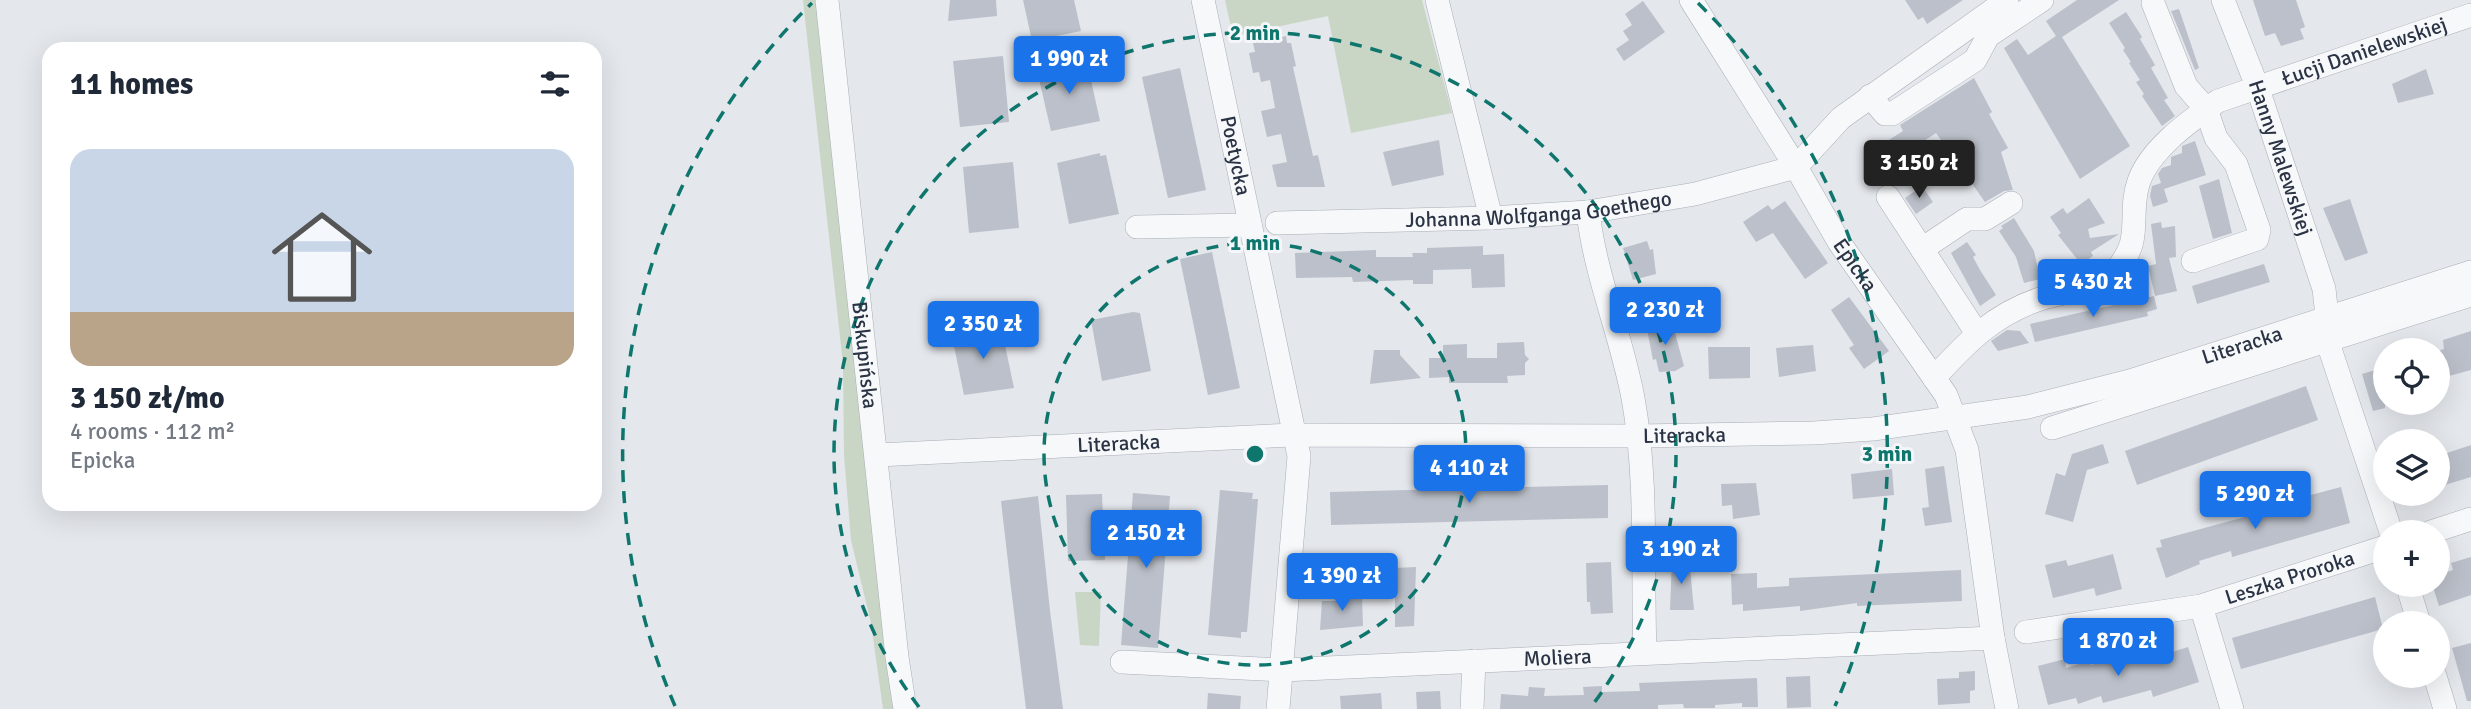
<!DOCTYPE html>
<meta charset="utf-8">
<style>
:root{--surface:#fff;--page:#f6f6f7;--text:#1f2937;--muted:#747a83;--accent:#1a73e8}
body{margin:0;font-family:Signika,sans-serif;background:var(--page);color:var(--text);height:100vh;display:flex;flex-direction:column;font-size:26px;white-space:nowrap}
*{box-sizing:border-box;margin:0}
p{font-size:23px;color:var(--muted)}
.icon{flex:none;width:38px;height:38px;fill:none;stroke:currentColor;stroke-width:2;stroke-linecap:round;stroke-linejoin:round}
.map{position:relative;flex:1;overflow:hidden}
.side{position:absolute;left:42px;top:42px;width:560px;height:469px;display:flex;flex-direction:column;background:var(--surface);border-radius:21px;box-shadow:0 7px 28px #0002}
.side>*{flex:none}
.buttons{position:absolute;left:2373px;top:338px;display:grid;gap:14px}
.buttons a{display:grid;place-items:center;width:77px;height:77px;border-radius:50%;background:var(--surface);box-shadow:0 7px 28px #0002;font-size:35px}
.price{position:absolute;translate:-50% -60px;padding:0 16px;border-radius:7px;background:var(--accent);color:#fff;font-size:23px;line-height:46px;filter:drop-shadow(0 2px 4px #0008)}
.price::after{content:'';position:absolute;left:50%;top:42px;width:21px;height:16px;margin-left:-10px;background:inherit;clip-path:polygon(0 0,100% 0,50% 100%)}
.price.active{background:#222;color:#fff}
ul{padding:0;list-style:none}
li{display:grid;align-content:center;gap:14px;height:371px;padding:0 28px}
li span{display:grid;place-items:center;height:217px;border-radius:21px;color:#555}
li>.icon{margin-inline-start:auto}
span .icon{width:126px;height:126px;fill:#fffc;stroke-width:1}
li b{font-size:30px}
h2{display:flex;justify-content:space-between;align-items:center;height:84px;padding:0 28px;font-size:30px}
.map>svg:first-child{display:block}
.green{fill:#c9d6c5}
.building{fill:#bbc0ca}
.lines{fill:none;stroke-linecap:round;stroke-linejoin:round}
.minor-casing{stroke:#a9aeb7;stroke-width:24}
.minor{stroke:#f7f8fa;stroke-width:23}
.ring{fill:none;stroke:#0f766e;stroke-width:3.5;stroke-dasharray:12 9}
.labels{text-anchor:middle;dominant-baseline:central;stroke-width:6;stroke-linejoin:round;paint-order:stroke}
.street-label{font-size:21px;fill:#2b3445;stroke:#f4f6f9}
.centre{fill:#0f766e;stroke:#f4f6f9;stroke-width:3.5}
.ring-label{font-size:21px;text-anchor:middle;font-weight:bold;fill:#0f766e;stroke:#f4f6f9;stroke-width:6;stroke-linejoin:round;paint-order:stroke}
</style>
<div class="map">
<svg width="2471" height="709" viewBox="0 0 2471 709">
<rect width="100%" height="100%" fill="#e4e7ec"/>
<g class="green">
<path d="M803 0H822L896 709H883L871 623 851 540 844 455 843 364Z"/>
<path d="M1225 0H1422L1452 113 1351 133 1328 16 1233 36Z"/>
<path d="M1075 592H1101L1099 646 1080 645Z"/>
</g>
<g class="building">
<path d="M950 0H996L997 16 948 21Z"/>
<path d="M1023 0H1074L1081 31 1032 41Z"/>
<path d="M1905 0H1963L1927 24 1923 17 1918 20Z"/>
<path d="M2077 0H2119L2062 37 2130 146 2080 179 2004 48 2017 39 2028 55 2056 36 2046 21Z"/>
<path d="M2253 0H2296L2305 27 2300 29 2304 39 2281 46 2275 33 2265 36Z"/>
<path d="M1643 1 1665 32 1624 61 1616 49 1629 40 1623 31 1632 25 1625 14Z"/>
<path d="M2179 9 2199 68 2195 70 2171 11Z"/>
<path d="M2126 12 2142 37 2140 39 2155 65 2151 68 2168 98 2164 100 2175 116 2162 126 2142 96 2144 94 2136 82 2140 80 2129 63 2131 62 2123 50 2125 48 2109 23Z"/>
<path d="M1286 36 1287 43H1291L1296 66 1293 67 1313 156 1318 155 1325 187H1277L1272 165 1287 162 1281 134 1267 137 1261 111 1275 108 1270 80 1261 82 1259 72 1253 73 1249 53 1255 52 1253 43Z"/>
<path d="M1003 56 1009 122 960 127 953 61Z"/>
<path d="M1081 61V63L1087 62 1100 121 1051 131 1037 70Z"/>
<path d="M1180 68 1206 190 1168 198 1142 77Z"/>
<path d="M2426 69 2434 94 2398 103 2392 84Z"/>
<path d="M1974 78 1992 112 1989 114 2008 148 2001 152 2013 190 2004 191 1985 202 1936 133 1876 173 1864 156 1903 131 1900 125Z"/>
<path d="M1439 140 1444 175 1392 186 1383 152Z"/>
<path d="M2195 141 2206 175 2164 189 2168 202 2153 207 2150 196 2152 186 2161 183 2158 174 2162 168 2171 165V157L2182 153V146Z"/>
<path d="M1100 153V156L1106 155 1119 214 1069 224 1057 163Z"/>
<path d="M1013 162 1019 228 969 233 963 167Z"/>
<path d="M2219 179 2232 233 2213 239 2199 186Z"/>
<path d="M1922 186 1933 202 1916 214 1905 198Z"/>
<path d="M2089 198 2105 223 2088 229 2090 238 2119 234 2091 252 2093 256 2081 264 2058 235 2061 233 2050 217 2063 208 2067 214Z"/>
<path d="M2350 199 2368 253 2345 261 2323 208Z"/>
<path d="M1785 201 1828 263 1805 279 1773 233 1756 242 1743 222 1768 205 1772 210Z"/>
<path d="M2014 218 2034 251 2040 279 2024 283 2016 257 1999 231 2003 228 2001 226Z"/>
<path d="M2161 222 2162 228 2175 226 2176 257 2169 258 2177 291 2155 296 2148 266 2156 264 2151 224Z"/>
<path d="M1647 241 1650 250 1653 249 1656 274 1633 280 1623 248Z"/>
<path d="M1967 242 1976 255 1973 257 1980 270 1996 295 1980 306 1951 253Z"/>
<path d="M1483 246V255L1504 254 1505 287 1472 288 1471 269 1433 270V284H1413V280L1353 282 1352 277 1296 278 1295 253 1376 250V257H1413L1412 253H1427V248Z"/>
<path d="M1212 252 1240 388 1208 395 1180 259Z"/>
<path d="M2264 264 2270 282 2197 304 2192 286Z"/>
<path d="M2154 296 2157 309 2147 312 2148 316 2035 342 2030 324Z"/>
<path d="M1849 297 1889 351 1864 369 1849 348 1854 345 1831 310Z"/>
<path d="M1133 312 1140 313 1151 371 1102 381 1091 320Z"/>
<path d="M1672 322 1684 366 1675 371 1659 372 1656 359 1653 360 1647 329 1656 323Z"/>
<path d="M1001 326 1014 388 964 395 952 336Z"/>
<path d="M2007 330 2020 331 2029 343 1998 351 1991 341Z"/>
<path d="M2471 331V370L2438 379V351L2444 349 2443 340Z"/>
<path d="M1524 342 1525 355 1529 359 1525 363V375L1507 376 1508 383H1449V377L1429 378V358H1443V345L1467 344V358H1497V343Z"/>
<path d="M1813 345 1816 371 1779 377 1776 348Z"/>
<path d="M1708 347H1750V378L1709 379Z"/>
<path d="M1374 350H1400V355L1421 378 1370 384Z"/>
<path d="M2385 367V408L2373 411 2362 374Z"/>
<path d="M2306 386 2318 420 2137 485 2125 451Z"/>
<path d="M2103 444 2109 463 2087 470 2073 522 2045 514 2056 473 2065 476 2072 454Z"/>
<path d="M2471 445V477L2438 487V456Z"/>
<path d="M1944 466 1952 522 1925 526 1922 508 1929 507 1925 469Z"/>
<path d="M1892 469 1894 495 1853 499 1851 474Z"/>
<path d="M1756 483 1760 515 1733 519 1732 505 1722 506 1721 484Z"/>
<path d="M1608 485V518L1331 525 1330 492Z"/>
<path d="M2341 487 2350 523 2232 557 2231 551 2199 561 2200 564 2166 578 2156 548 2162 547 2160 540 2289 505 2288 501Z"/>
<path d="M1220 490 1253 493 1252 499H1258L1247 632H1241V638L1208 635Z"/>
<path d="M1133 493 1170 496 1158 648 1121 645Z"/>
<path d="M1102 494 1105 560 1068 561 1066 495Z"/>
<path d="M1038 496 1050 611 1063 709H1026L1011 588 1001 501Z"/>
<path d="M2113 554 2122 589 2096 596 2094 588 2053 598 2045 565 2066 560 2068 566Z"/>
<path d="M2471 557V595L2439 606 2432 584H2438V575L2453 570 2451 563Z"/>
<path d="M1689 558 1694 610H1670L1672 559Z"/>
<path d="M1611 562 1613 613 1591 614 1590 602H1587L1586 563Z"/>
<path d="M1416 567 1414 626 1395 627V568Z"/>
<path d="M1961 570 1962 601 1857 606V603L1800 611V606L1743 611V604L1732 605 1731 574 1757 573V588L1789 586V578Z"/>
<path d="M1362 595 1363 626 1320 630 1322 601H1336V596Z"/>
<path d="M2375 597 2383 629 2241 669 2232 638Z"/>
<path d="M2471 643V701H2467L2452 648Z"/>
<path d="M2188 647 2199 682 2153 697 2151 690 2103 703 2101 696 2078 704 2076 698 2048 705 2038 666 2065 659 2066 668 2089 661 2091 665 2113 658 2115 663 2139 654 2141 662Z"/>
<path d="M1975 671V690L1970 691V703L1938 705 1937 679 1959 678V672Z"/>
<path d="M1810 676 1811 707 1787 708 1786 677Z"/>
<path d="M1757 678 1758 707H1742V703L1715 705V708H1684L1683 704 1658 705V709H1500L1501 694 1528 696 1529 687 1545 688 1544 696 1584 695 1583 687 1602 686V692L1640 691 1639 683Z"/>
<path d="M1440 691 1441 709H1417L1416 692Z"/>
<path d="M1208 693 1241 696 1240 709H1207Z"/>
<path d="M1381 693 1382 709H1341L1340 696Z"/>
</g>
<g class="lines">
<g class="minor-casing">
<g id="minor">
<path id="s1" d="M827 0 897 657 905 709"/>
<path id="s2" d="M1203 0 1299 456 1278 709"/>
<path d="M1437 0 1491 218"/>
<path id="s3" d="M1691 0 1796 167 1839 242 1946 395 1967 450 1993 638 2007 709"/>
<path id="s4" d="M2223 0 2257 86 2324 289 2331 352 2391 532"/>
<path d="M2153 3 2186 86 2206 109 2216 138 2236 164 2259 230 2257 239 2193 261"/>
<path d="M1870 96 1885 114H1892L1975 60 1988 36 2042 0"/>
<path d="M1888 197 1976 332"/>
<path d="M1588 212C1595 275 1621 334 1633 398 1648 480 1642 569 1645 653"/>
<path id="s5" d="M1277 223 1491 218 1588 212 1695 194 1796 167 1841 118 2007 0"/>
<path d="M1137 227 1250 225"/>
<path d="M1922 249 1967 219H1985L2011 203"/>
<path id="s6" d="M1934 378C1966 343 1994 314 2040 299 2065 291 2096 291 2115 271 2145 240 2127 215 2139 181 2151 148 2190 121 2218 101L2471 15"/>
<path d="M2052 428 2471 295"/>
<path id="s7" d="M877 455 1293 435 1639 436 1814 433 1873 429 2028 407 2130 381 2471 272"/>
<path d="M2431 532 2471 519"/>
<path d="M2407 584 2419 623"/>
<path d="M2201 606 2232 709"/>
<path id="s8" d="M2026 632 2201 606 2385 547"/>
<path id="s9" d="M1122 662 1282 670 1993 638"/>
<path d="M2435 676 2445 709"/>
<path d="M1472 709 1474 661"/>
</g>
</g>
<use href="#minor" class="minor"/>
</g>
<g class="ring">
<circle cx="1255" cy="454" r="211"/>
<path d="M919 707A421 421 0 1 1 1591 707"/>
<path d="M675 706A632 632 0 0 1 812 3M1698 3A632 632 0 0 1 1835 706"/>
</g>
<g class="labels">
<g class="street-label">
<text stroke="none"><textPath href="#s6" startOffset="579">Łucji Danielewskiej</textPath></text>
<text stroke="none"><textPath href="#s2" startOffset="159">Poetycka</textPath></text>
<text stroke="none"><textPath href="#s4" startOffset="168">Hanny Malewskiej</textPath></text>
<text stroke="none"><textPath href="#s5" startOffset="262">Johanna Wolfganga Goethego</textPath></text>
<text stroke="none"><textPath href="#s3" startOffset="312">Epicka</textPath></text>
<text stroke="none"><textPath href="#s7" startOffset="1376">Literacka</textPath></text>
<text stroke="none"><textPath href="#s1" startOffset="357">Biskupińska</textPath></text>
<text stroke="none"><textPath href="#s7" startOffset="808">Literacka</textPath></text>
<text stroke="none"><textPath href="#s7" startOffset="242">Literacka</textPath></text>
<text stroke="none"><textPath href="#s8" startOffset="270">Leszka Proroka</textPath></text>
<text stroke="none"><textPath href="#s9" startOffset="436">Moliera</textPath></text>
</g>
</g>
<circle cx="1255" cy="454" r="10" class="centre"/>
<g class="ring-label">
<text x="1255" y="40">2 min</text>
<text x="1255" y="250">1 min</text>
<text x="1887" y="461">3 min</text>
</g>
</svg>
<div class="buttons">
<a><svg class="icon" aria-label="locate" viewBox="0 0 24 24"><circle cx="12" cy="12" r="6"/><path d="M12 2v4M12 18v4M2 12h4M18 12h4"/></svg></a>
<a><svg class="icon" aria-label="layers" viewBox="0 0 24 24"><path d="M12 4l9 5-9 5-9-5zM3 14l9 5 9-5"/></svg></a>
<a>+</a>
<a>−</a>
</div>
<b class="price" style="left:1069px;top:96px">1 990 zł</b>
<b class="price active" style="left:1919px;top:200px">3 150 zł</b>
<b class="price" style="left:2093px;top:319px">5 430 zł</b>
<b class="price" style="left:1665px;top:347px">2 230 zł</b>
<b class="price" style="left:983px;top:361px">2 350 zł</b>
<b class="price" style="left:1469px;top:505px">4 110 zł</b>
<b class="price" style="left:2255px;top:531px">5 290 zł</b>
<b class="price" style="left:1146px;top:570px">2 150 zł</b>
<b class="price" style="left:1681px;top:586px">3 190 zł</b>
<b class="price" style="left:1342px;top:613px">1 390 zł</b>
<b class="price" style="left:2118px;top:678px">1 870 zł</b>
<section class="side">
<h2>11 homes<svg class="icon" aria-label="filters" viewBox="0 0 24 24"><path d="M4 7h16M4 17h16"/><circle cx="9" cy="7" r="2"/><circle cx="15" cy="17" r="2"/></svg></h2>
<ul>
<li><span style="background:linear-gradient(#c9d6e8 75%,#b9a48a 0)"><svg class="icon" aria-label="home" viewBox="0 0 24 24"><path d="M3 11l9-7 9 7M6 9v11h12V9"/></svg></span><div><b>3 150 zł/mo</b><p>4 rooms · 112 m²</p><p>Epicka</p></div></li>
</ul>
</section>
</div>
